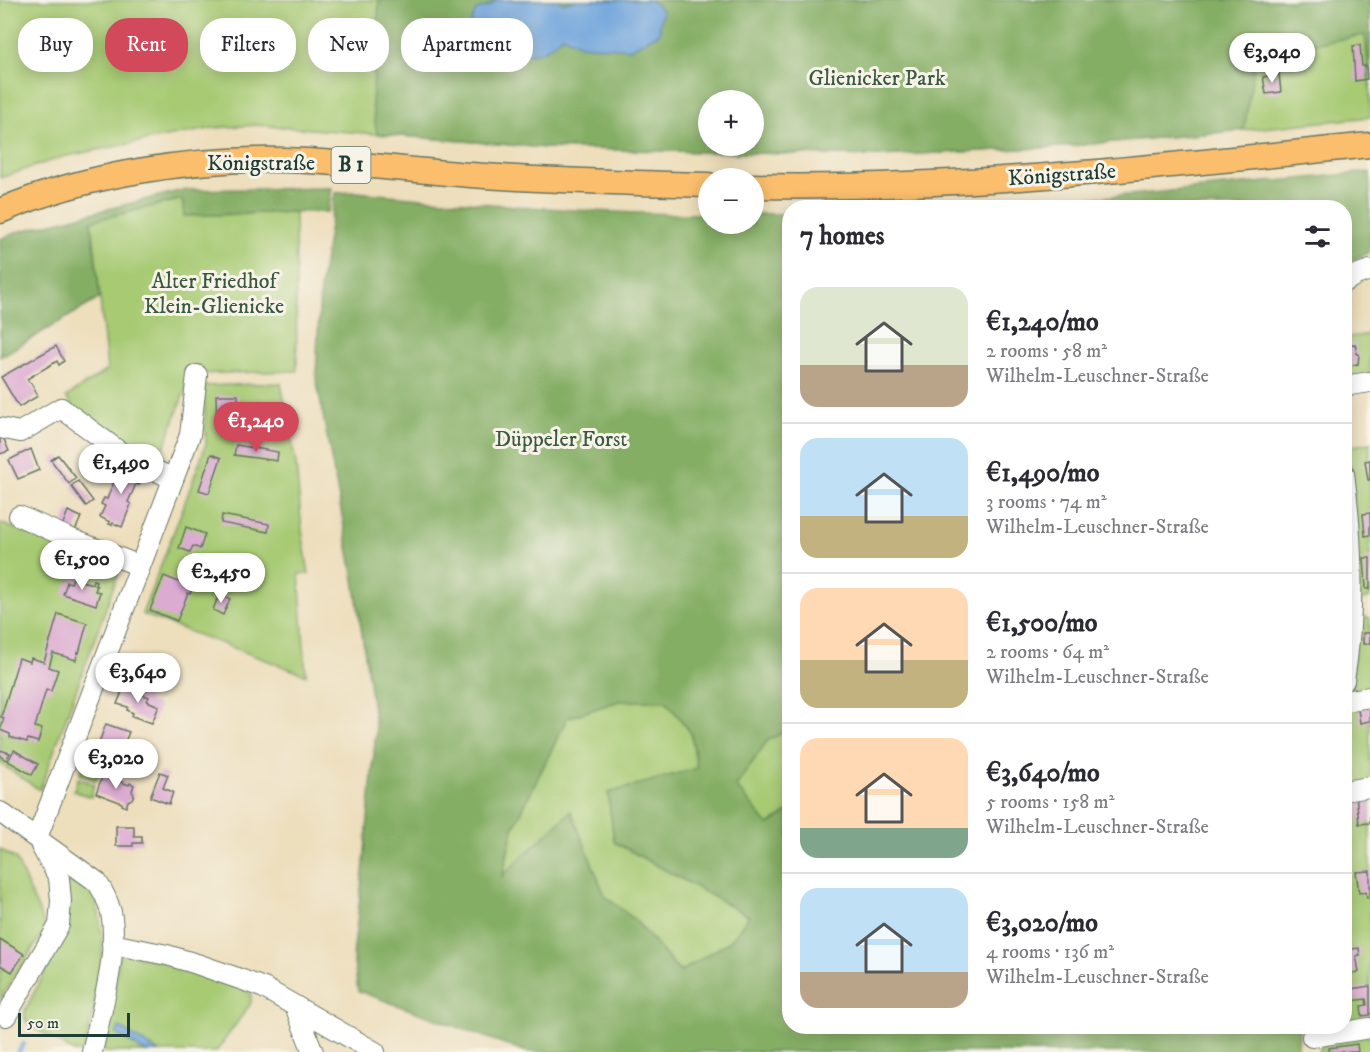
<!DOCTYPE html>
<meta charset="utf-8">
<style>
:root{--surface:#fff;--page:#f2f2f3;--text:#2b2b33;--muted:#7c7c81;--line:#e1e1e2;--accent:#d1495b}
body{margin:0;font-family:"IM FELL DW Pica",serif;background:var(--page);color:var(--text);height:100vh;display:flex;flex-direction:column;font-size:22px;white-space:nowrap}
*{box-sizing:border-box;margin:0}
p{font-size:20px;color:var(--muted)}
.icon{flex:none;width:33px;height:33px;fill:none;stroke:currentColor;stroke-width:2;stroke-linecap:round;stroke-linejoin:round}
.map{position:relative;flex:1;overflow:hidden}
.drawer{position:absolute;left:782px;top:200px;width:570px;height:834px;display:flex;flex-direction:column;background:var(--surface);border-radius:24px;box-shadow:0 3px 15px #0003}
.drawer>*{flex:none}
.top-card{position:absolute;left:18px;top:18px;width:570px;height:54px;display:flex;gap:12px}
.tools{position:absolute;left:698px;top:90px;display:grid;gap:12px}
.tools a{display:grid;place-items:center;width:66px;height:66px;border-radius:50%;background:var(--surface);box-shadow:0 3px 15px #0003;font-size:30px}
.scale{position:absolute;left:18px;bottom:15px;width:112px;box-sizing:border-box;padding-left:6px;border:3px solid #1f3d34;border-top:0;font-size:16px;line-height:21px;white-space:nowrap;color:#1f3d34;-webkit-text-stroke:4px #f7f3e8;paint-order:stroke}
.price{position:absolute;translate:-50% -51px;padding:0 14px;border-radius:21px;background:#fff;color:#222;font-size:20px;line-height:39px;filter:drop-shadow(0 2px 3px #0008)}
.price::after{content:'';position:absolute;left:50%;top:36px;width:18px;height:14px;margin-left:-9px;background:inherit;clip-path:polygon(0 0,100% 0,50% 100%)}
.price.selected{background:var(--accent);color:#fff}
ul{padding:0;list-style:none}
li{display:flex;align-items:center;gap:18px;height:150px;padding:0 18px}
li+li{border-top:2px solid var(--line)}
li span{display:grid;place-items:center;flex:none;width:168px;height:120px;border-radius:18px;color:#555}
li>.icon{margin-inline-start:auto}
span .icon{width:72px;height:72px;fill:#fffc;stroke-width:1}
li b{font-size:26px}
h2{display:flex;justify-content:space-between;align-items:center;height:72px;padding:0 18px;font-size:26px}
.tag{padding:0 21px;border-radius:24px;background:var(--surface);box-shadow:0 3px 15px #0003;font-size:21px;line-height:54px}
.tag.selected{background:var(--accent);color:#fff}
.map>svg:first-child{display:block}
.green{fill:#a7ca73;stroke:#638454;stroke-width:1.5;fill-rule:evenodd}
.forest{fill:#85ae65;stroke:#52764c;stroke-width:1.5;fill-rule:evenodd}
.water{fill:#70a4dc;stroke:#487088;stroke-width:1.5}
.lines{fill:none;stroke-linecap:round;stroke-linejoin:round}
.stream{stroke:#70a4dc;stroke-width:4.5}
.building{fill:#dcabd2}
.minor-casing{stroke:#677564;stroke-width:22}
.major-casing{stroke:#677564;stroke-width:27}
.minor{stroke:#fff;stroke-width:20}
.major{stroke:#fabe6d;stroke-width:24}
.labels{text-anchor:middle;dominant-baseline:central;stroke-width:6;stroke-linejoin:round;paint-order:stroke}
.shield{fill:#f7f3e8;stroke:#60746a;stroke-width:1.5}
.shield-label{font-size:21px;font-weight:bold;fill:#1f3d34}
.park-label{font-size:22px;fill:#3a5941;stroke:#f7f3e8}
.street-label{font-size:22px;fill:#1f3d34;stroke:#f7f3e8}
</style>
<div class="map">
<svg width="1370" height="1052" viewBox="0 0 1370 1052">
<rect width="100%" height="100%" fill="#f7f3e8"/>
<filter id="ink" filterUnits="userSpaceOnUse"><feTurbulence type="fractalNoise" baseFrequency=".0167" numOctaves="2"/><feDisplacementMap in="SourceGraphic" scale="12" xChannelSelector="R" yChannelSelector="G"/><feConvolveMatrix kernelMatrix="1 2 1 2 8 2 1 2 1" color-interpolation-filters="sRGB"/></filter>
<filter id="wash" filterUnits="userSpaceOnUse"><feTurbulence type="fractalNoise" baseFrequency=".008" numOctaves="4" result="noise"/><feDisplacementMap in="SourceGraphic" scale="24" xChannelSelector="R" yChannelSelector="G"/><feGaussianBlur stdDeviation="1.35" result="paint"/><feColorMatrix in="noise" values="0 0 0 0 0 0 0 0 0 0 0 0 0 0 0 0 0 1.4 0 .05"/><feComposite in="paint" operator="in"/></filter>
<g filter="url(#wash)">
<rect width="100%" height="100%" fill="#eddebc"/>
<g class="green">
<path d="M0 0H1370V117L1244 130 1059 147 877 156 547 148 377 134 257 125 214 128 102 149 62 157 0 178ZM708 100H753V146H708Z"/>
<path d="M183 199 185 216 295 212 297 371 191 374 157 467 80 417 66 397 107 370 94 239 91 221Z"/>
<path d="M1370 334V376L1344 380V338Z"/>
<path d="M281 383 296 464 302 531 309 574H299L306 675 142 614 183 508 206 444 204 386Z"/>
<path d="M1370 443V598L1358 600 1353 498 1346 447Z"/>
<path d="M0 523 120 569 40 790 0 763Z"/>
<path d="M1357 616 1370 618V783L1344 787V730L1351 695Z"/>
<path d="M619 701H666L691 733 697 769 608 793 614 842 749 916 731 941 680 972 636 921 605 896 571 812 502 878 513 829 567 718Z"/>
<path d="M789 729V811L768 826 735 786 767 741Z"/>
<path d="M84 761 101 767 96 780 80 774Z"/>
<path d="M78 778 94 784 91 797 73 791Z"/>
<path d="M1370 791V1018L1344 1022V795Z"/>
<path d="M0 849 16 859 46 928 0 1000Z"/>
<path d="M66 874H70L95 892C99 913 103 934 102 956 101 985 91 1019 85 1047L82 1052H74L28 1024 25 1018V1010L60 943 68 910Z"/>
<path d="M120 952 187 967 242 986 251 995V1003L216 1052H103Z"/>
<path d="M1370 1035V1052H1319L1321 1045Z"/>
</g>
<g class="forest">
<path d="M379 0H1370V90L1365 35 1256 54 1244 130 1059 147 877 156 547 148 377 134 372 104ZM708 100H753V146H708Z"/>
<path d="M1370 172V252L1344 264V207H980L1141 194Z"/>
<path d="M332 188 328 212H295L184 216 182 199 91 221 100 298 0 357V239L17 232 183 190Z"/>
<path d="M356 192C473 203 590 214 708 214V224H753V214H789V729L767 741 736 786 768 825 789 811V1026H1299L1298 1052H527L358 991 353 956 364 863 376 731 354 579 316 378 320 289 335 193ZM619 701H666L691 733 697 768 608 793 614 842 749 916 730 941 680 972 636 921 605 896 571 811 502 876 513 829 567 718Z"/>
</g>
<g class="water">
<path d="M496 0H558L562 3 577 0H650L663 11 660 23V33L630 49 580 45 563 36C558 40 553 45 548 48 527 61 501 50 481 41L471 22 475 11 491 5Z"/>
<path d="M119 1027 159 1052H145L116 1034Z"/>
</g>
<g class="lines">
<path class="stream" d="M18 1052 24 1044"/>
</g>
<g id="blocks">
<g class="building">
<path d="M1360 45 1362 66H1366L1367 79 1355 81 1353 46Z"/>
<path d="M1279 74 1281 92 1266 94 1263 77Z"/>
<path d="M1355 344 1357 354H1359L1358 364 1344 366V345Z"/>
<path d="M56 346 64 361 59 365 57 361 27 379 29 382 31 383 38 396 19 407 1 377Z"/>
<path d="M216 395H238L239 431H217Z"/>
<path d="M3 437 9 451 0 454V438Z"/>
<path d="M236 445 278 452 277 461 234 455Z"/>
<path d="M31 449 39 470 18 479 9 460Z"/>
<path d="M211 454 221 458 209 493 199 490Z"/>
<path d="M58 455 76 478 69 484 51 460Z"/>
<path d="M1370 460V480H1368L1365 461Z"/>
<path d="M121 462 145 472 139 485 136 484 128 502 131 504 122 527 113 523 112 525 109 524 110 522 100 517 105 506 101 504 104 498 107 499 117 474 119 475 122 466 120 465Z"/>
<path d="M78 481 93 501 86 506 71 486Z"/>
<path d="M68 511 81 517 75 531 62 526Z"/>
<path d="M1370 513V535L1365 536 1363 514Z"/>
<path d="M222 515 269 524 268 532 221 523Z"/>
<path d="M186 527 205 534 200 549 193 546 190 552 179 548Z"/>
<path d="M1364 558H1370V589H1366Z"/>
<path d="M75 574 79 576 78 580 92 584 93 580 96 581 95 585 97 586 95 591 100 592 96 605 63 594 67 582 71 583Z"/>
<path d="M164 576 191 587 190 589 192 590 190 594 188 593 177 621 150 610Z"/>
<path d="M219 594 230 599 223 615 213 610Z"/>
<path d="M58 614 87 623 79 653 78 652 76 660 53 653 49 667 58 670 51 691 46 690 35 727 42 729 38 742 28 739 27 742 10 737V734L0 730 4 718 1 717 19 658 30 662 31 658 44 662Z"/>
<rect x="1363" y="633" width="7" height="11"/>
<path d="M133 685 143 689 141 694 149 697 147 701 159 706 152 723 132 716 133 713 127 710 128 707 117 704 124 687 131 690Z"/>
<path d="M1370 707V721L1360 723 1358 709Z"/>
<path d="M106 724 129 732 114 769 92 761Z"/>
<path d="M0 750 10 753 6 760 0 756Z"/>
<path d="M14 750 38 764 32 775 8 761Z"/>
<path d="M160 772 168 775 163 788 173 792 169 804 150 797Z"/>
<path d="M103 775 129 785 130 783 134 785 132 791 134 795 132 799 128 801 126 807 122 805V803L96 793Z"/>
<path d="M1370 791V823L1359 824 1356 794Z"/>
<path d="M116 826H134V836H142V843H133V846H116Z"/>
<path d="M1370 871V898H1367L1366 892 1359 893 1356 872Z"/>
<path d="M0 939 24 954 12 972 0 965Z"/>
<path d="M1359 948 1360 955 1356 956 1359 972 1344 974V957H1346L1345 950Z"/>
<path d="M1370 986V1015L1362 1016 1361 1006 1367 1005 1366 999 1344 1002V990Z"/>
<path d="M1357 1044 1358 1052H1329V1048Z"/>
</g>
</g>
</g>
<g filter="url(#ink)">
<use href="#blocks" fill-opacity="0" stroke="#677564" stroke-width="1.5"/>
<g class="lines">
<g class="minor-casing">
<g id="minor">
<path d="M1344 282 1356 275 1370 270"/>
<path d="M1344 386 1370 382"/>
<path d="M0 428 20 432 61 408 124 455 173 479"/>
<path d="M1344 473C1353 542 1355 612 1344 681"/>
<path d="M19 516 69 538 140 566"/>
<path d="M1344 701 1370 697"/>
<path d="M1344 791 1370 787"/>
<path d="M0 812 97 882C103 891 108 901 111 912 119 952 101 1012 92 1052"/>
<path d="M37 838 190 435 197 375"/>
<path d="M112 944 167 955 197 964 240 979 264 988 375 1052"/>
<path d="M295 1006 313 1052"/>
<path d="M6 1016 59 925 61 901 59 878 41 846"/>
<path d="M1312 1037 1370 1028"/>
</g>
</g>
<g class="major-casing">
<g id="major">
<path d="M753 186C959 190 1165 166 1370 145"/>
<path d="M0 211C85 174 192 158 285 160 347 162 409 170 471 175 550 181 629 183 708 185"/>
</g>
</g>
<use href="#minor" class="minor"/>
<use href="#major" class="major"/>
</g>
</g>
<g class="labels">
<rect class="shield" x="331.5" y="147" width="39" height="36" rx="4.5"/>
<g class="shield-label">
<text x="351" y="165">B 1</text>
</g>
<g class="park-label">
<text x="877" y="78">Glienicker Park</text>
<text x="214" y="281">Alter Friedhof<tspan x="214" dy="25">Klein-Glienicke</tspan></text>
<text x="561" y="439">Düppeler Forst</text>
</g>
<g class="street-label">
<text x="261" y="163">Königstraße</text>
<text transform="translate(1062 175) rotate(-4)">Königstraße</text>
</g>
</g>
</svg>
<div class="tools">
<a>+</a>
<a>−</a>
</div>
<div class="scale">50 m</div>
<b class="price" style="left:1272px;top:84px">€3,040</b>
<b class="price selected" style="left:256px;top:453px">€1,240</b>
<b class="price" style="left:121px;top:495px">€1,490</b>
<b class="price" style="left:82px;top:591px">€1,500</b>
<b class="price" style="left:221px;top:604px">€2,450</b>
<b class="price" style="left:138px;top:704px">€3,640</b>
<b class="price" style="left:116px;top:790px">€3,020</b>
<div class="top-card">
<a class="tag">Buy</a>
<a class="tag selected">Rent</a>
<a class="tag">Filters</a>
<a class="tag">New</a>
<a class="tag">Apartment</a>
</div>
<section class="drawer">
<h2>7 homes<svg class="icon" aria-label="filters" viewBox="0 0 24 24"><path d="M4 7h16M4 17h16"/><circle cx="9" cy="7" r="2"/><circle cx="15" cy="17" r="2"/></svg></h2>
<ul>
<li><span style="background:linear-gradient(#dfe7d0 65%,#b9a48a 0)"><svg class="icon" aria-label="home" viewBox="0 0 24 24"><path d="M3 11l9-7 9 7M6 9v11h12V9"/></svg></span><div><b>€1,240/mo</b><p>2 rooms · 58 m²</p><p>Wilhelm-Leuschner-Straße</p></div></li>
<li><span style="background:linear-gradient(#bfe0f5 65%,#c2b280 0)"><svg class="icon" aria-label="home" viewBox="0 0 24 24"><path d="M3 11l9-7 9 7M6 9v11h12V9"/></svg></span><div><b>€1,490/mo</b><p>3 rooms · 74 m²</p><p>Wilhelm-Leuschner-Straße</p></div></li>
<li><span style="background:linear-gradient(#ffd9b3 60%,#c2b280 0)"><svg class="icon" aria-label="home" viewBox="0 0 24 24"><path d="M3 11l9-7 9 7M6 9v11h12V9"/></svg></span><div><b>€1,500/mo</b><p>2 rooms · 64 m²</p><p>Wilhelm-Leuschner-Straße</p></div></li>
<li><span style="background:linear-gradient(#ffd9b3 75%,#7fa58c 0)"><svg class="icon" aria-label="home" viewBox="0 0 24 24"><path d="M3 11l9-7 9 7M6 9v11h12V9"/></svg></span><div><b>€3,640/mo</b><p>5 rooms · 158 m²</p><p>Wilhelm-Leuschner-Straße</p></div></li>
<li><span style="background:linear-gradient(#bfe0f5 70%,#b9a48a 0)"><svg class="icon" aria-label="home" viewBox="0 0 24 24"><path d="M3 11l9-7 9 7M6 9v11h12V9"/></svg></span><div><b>€3,020/mo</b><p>4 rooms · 136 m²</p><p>Wilhelm-Leuschner-Straße</p></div></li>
</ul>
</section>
</div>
